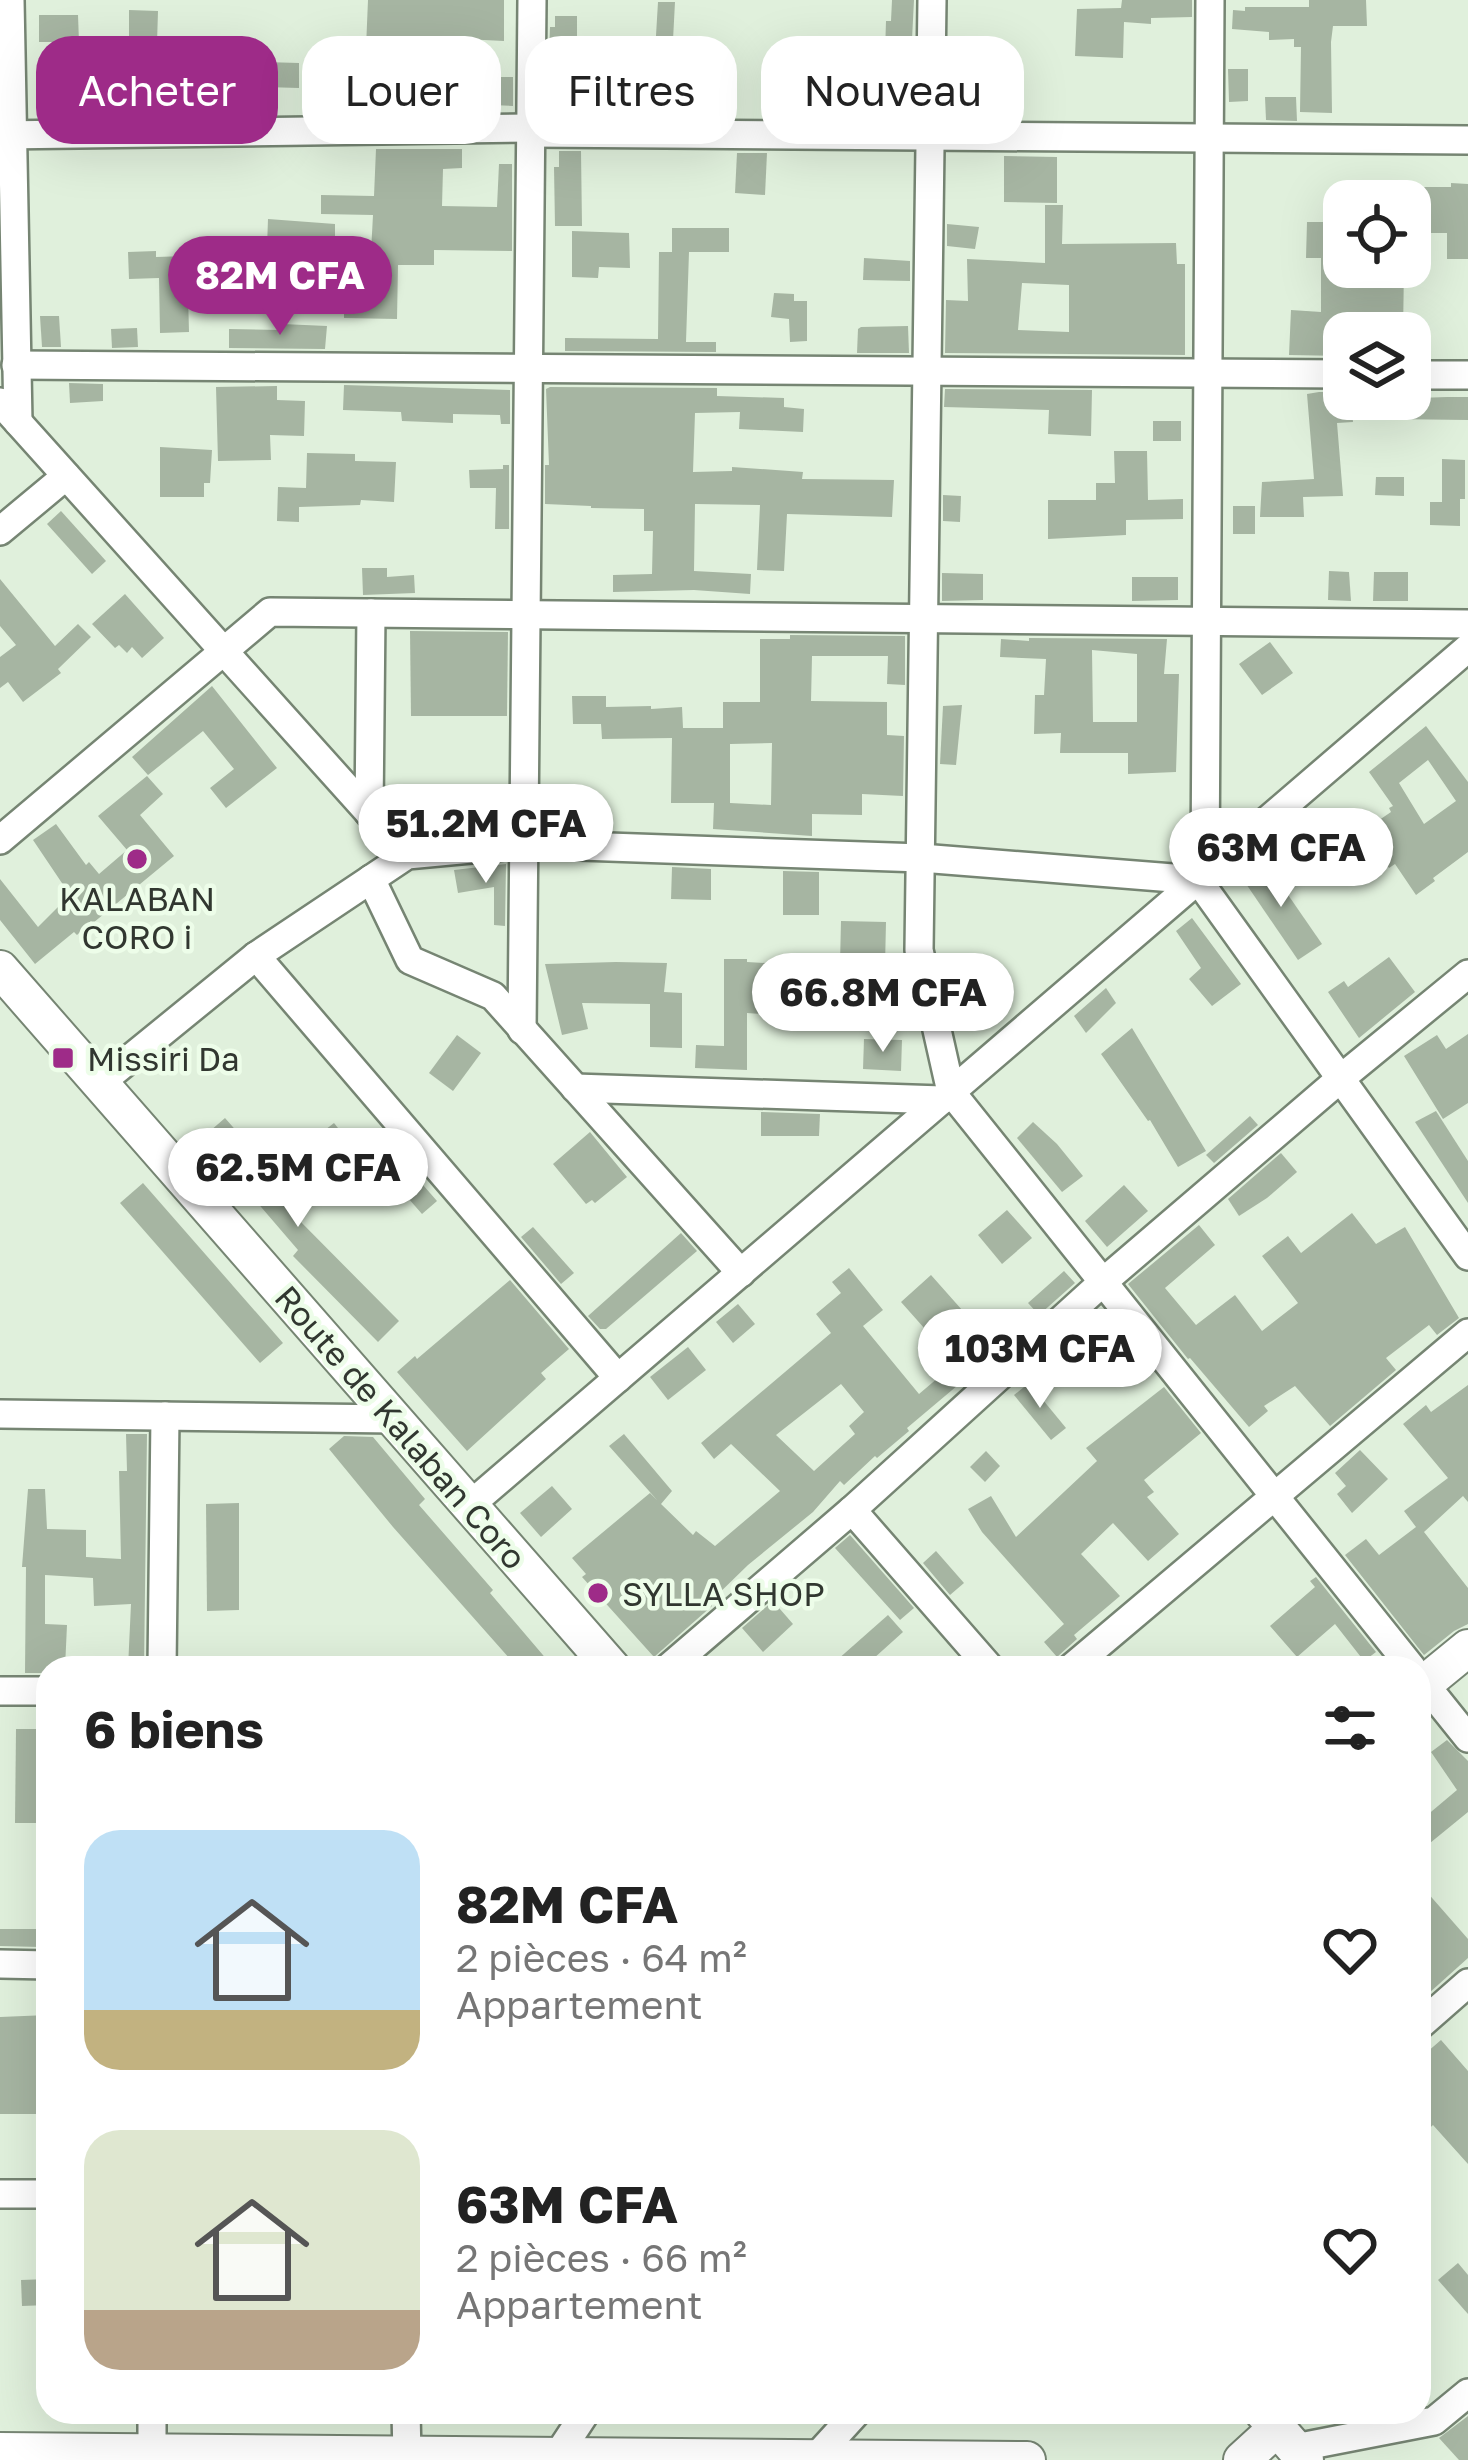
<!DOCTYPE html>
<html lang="fr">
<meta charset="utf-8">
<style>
:root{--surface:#fff;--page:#f2f2f2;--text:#222;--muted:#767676;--accent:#9e2b88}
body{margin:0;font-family:"Golos Text",sans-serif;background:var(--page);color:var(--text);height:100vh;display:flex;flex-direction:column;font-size:45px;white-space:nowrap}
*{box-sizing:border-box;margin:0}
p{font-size:39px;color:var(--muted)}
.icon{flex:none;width:66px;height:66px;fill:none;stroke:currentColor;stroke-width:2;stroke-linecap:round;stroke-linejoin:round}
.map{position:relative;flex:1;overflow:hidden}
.sheet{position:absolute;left:36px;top:1656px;width:1395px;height:768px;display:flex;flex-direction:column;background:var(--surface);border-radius:36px;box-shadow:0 12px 48px #0002}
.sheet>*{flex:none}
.guide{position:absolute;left:36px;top:36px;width:1398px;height:108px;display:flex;gap:24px}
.buttons{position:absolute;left:1323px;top:180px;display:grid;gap:24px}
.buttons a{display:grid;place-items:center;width:108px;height:108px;border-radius:24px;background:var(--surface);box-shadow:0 12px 48px #0002;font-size:60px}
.price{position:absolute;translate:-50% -102px;padding:0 27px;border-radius:42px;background:#fff;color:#222;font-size:39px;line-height:78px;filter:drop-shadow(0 3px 6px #0008)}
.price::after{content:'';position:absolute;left:50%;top:72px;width:36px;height:27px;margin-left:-18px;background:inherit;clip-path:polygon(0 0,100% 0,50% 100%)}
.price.current{background:var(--accent);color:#fff}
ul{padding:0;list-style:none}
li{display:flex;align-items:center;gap:36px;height:300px;padding:0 48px}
li span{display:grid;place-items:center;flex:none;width:336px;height:240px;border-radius:36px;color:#555}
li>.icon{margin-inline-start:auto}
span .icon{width:144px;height:144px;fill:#fffc;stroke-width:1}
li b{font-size:51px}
h2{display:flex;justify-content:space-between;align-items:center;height:144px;padding:0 48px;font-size:51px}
.pill{padding:0 42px;border-radius:36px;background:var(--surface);box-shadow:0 12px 48px #0002;font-size:42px;line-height:108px}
.pill.current{background:var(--accent);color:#fff}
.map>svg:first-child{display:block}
.building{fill:#a6b5a2;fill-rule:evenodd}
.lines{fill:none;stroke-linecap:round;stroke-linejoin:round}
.street-casing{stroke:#768573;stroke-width:32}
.secondary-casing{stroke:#768573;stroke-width:40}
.street{stroke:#fff;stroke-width:27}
.secondary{stroke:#fff;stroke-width:36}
.poi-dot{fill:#9e2b88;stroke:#edfde9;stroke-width:4.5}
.labels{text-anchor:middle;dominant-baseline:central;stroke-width:9;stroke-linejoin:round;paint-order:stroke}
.poi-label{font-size:33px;fill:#313730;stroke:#edfde9;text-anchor:start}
.street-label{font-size:33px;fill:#313730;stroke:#edfde9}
</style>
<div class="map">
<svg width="1468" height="2460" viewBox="0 0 1468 2460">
<rect width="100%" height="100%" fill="#e0f0dc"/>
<g class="building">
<path d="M368 0H504V41L464 39 465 43 366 48Z"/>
<path d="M892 0H914L908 118 847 117 848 103 875 105 879 53H885L886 21H891Z"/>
<path d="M1122 0H1192V17L1151 18V24L1124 22 1123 58 1075 56 1077 9 1121 8Z"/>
<path d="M1309 0H1366L1367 26H1333L1331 42 1332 113 1300 112 1301 47H1294V39L1269 40V32L1232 29 1233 10 1245 11V7H1309Z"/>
<path d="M658 2H675L669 116H637L638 87H624L625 68 654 69Z"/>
<path d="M129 10 158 11 157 43 135 42V39H129Z"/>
<path d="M39 15H78L79 42H39Z"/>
<path d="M555 16H577V61H580L578 115H554L553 55H549L550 27H555Z"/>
<path d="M326 41 362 42 363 78H399V109H374V98L340 97 342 70 325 69Z"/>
<path d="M264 62 299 63V88L264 87Z"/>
<path d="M1228 69H1248V101L1229 102Z"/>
<path d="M156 71 155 102 132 101 133 72Z"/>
<path d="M65 75 66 98H79L78 116H39L37 76Z"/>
<path d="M457 77H513V106L491 105V111H457Z"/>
<path d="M1265 97H1296L1297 121 1266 120Z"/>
<path d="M376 149H462V168L443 169 442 206 497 207 499 164H512V251L434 250V265H398L397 319 344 318V281L287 282V275L266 276 268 219 335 224V253L371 252 373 215 321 214V195L374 196Z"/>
<path d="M559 151H581L582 226H555L554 167H559Z"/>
<path d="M737 153H767L765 195 735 193Z"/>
<path d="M1004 156 1057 157V203L1004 202Z"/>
<path d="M1451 183 1468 184V259H1447V233H1410V187H1451Z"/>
<path d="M1045 205H1063L1062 244 1176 243 1177 264H1185V355L945 353 946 300 968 301 967 259 1045 263ZM1022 283 1069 285V332L1018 330Z"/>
<path d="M1307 222H1341V265L1344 267H1404L1403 333H1344V356L1289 355 1291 310 1321 312V258H1306Z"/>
<path d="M947 224 979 227 975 249 947 246Z"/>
<rect x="672" y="228" width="57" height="24"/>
<path d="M572 231 629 233 630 268 599 267 598 278 572 277Z"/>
<path d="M156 251V257L187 256 189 332 160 333 159 278 129 279 128 252Z"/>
<path d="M659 252H689L686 342H716V352L565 351V338L658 339Z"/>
<path d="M864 258 910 261V281L863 280Z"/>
<path d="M774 293 794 294V301H807V341L790 342 789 319 771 317Z"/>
<path d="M40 316H59L61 347H42Z"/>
<path d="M282 324 327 326 325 349 229 348V329L281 330Z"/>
<path d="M908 326 909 353H857L858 329 861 327Z"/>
<path d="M137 328 138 347 112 348 111 329Z"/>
<path d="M69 383 103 384V401L70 403Z"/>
<path d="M344 385 510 390V424H501L500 415 453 414V423L402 421 401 412 343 410Z"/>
<path d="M277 386V400L305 401 304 436 270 435 271 460 218 461 216 387Z"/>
<path d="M550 387 717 388V396L784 398V407L804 409 803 432 739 429 740 412 695 413 693 472 732 471V467L803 472 802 479 894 480 892 517 787 514 784 571 757 570 760 505 695 504 694 571 751 574 750 594 694 590 613 592V575L652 574 653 531H644V509L591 508V506L545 504V465H549L546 389Z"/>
<path d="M945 389 1092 390 1091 436 1048 434 1049 410 944 407Z"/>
<path d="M1319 392H1344V399H1351L1353 422 1337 423 1343 496 1303 497 1304 517H1260L1262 482 1314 479 1307 394Z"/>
<path d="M1447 397H1468V420L1389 419V399Z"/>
<rect x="1153" y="421" width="28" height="20"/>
<path d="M160 447 212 450 210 483H204V497H160Z"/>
<path d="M1114 451H1147L1148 500 1183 499V519L1126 520V535L1048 539V500H1096V483H1115Z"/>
<path d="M307 453 355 454V461L396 462 394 502 361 500 360 505 299 507V522L277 521 278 487 306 488Z"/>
<path d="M1442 459 1465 460V499H1460V526L1430 525V502H1442Z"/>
<path d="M503 465H509V529H495L496 488H470L469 470 503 469Z"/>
<path d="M1376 477H1404V496L1375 495Z"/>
<path d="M943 495 961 496 960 522 943 521Z"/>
<rect x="1233" y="506" width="22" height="28"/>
<path d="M61 511 106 561 92 574 47 524Z"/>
<path d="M362 568H387V577L414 575 415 593 363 595Z"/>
<path d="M1329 571 1349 572 1351 601 1328 600Z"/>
<path d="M1374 572H1408V601H1373Z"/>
<path d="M942 573 983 574V600L942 601Z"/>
<path d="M1132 577H1178V600L1132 601Z"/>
<path d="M0 579 55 646 78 624 91 637 58 669 61 673 23 702 8 682 0 688V657L16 645 0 626Z"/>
<path d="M125 594 164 638 142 658 132 647 127 653 119 645 115 648 92 624Z"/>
<path d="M410 631 508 632 507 716H411Z"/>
<path d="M790 635 905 636V685L887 684 888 656H812L811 701 887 702V735L904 736 903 796 862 794V815L812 814V836L713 829 714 803H671L672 738 602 739 601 724H573L572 696H606V707L651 706V709L682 707 683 728H723V702H760V639H790ZM772 743 771 805 730 803V744Z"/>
<path d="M1029 638 1167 639 1164 674H1179L1176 772 1128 774V753H1060L1061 733 1034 734 1035 695H1044L1046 659 1000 657 1001 639 1029 641ZM1092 650 1137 654V722H1093Z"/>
<path d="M1270 642 1293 673 1262 695 1239 664Z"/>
<path d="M212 686 277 768 226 808 210 788 234 769 203 731 148 775 132 757Z"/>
<path d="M962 705 956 765 940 764 943 706Z"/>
<path d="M1426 726 1468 782V852L1433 878 1435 881 1416 895 1395 864 1389 868 1363 831 1391 812 1389 808 1393 806 1369 772ZM1428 760 1456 801 1424 824 1399 783Z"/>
<path d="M147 776 163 794 140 815 174 856 93 923 91 921 77 935 74 932 35 964 0 920V879L38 927 70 895 33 840 56 824 86 865 89 862 99 874 127 850 98 816Z"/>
<path d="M441 796 506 797V820H441Z"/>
<path d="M1264 860 1322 944 1298 960 1240 875Z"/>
<path d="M506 864 505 926 494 925V887L458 893 454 870Z"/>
<path d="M672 867 711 869V900L671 899Z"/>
<path d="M783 871 819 872V915H783Z"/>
<path d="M1192 918 1241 984 1212 1006 1189 979 1201 968 1176 931Z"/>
<path d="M841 921 886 922 885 966 904 967 908 981 906 1016 889 1015 890 988 808 990 810 1020 787 1021V1016L747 1013V1070L695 1068 696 1045 724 1046V959H747V962L782 964V966L840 964Z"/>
<path d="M1389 957 1415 992 1359 1038 1328 992 1344 981 1348 987Z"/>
<path d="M616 962 667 963 664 992 682 993V1048L650 1047V1004L582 1003 588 1029 562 1035 545 964Z"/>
<path d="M1106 988 1116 1003 1086 1033 1074 1016Z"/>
<path d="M1132 1028 1206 1151 1178 1167 1150 1120 1148 1121 1101 1054Z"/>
<path d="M1468 1034V1103L1443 1119 1404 1056 1437 1035 1446 1049Z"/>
<path d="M457 1035 481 1053 453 1091 429 1073Z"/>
<path d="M864 1039 902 1040 901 1071 863 1069Z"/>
<path d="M1436 1111 1468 1161V1203L1415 1122Z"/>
<path d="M761 1112 820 1114 819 1136H761Z"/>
<path d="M1250 1116 1258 1125 1214 1163 1206 1155Z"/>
<path d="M225 1118 303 1207 294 1215 399 1321 378 1342 293 1256 298 1250 202 1138Z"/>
<path d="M1033 1122 1057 1144 1083 1176 1062 1192 1017 1138Z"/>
<path d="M334 1123 350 1143 319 1167 303 1147Z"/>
<path d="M590 1132 627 1177 595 1203 592 1200 586 1204 553 1164Z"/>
<path d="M1281 1153 1297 1172 1267 1198 1239 1216 1228 1199Z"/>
<path d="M416 1177 437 1201 422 1214 401 1190Z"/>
<path d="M143 1183 283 1343 260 1363 120 1203Z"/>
<path d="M1124 1185 1148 1211 1107 1247 1085 1221Z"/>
<path d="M1007 1210 1032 1238 1002 1264 978 1235Z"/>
<path d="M1352 1213 1376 1244 1405 1227 1459 1318 1437 1335 1429 1325 1386 1358 1396 1370 1330 1426 1295 1386 1264 1406 1268 1411 1249 1427 1190 1358 1188 1359 1128 1284 1199 1225 1215 1245 1165 1288 1196 1325 1235 1295 1262 1331 1298 1303 1262 1256 1288 1236 1301 1253Z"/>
<path d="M533 1227 574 1273 561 1284 521 1237Z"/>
<path d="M681 1233 697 1251 606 1329H600L588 1316Z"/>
<path d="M849 1268 883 1310 863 1326 919 1394 952 1366 964 1380 907 1428 909 1431 877 1458 875 1456 844 1485 840 1481 813 1512 748 1565 709 1603 712 1606 654 1657 582 1577 586 1574 572 1558 650 1493 657 1500 609 1446 624 1434 672 1491 661 1504 693 1535 696 1531 715 1546 780 1491 731 1444 714 1459 701 1443 831 1333 816 1314 841 1293 832 1282ZM841 1384 864 1412 849 1426 855 1434 814 1471 776 1435Z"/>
<path d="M1064 1271 1075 1283 1039 1315 1028 1303Z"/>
<path d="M931 1275 986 1337 967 1353 937 1319 925 1329 901 1302Z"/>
<path d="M510 1280 569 1349 541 1373 546 1379 467 1451 397 1372 415 1356 417 1359Z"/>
<path d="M738 1304 755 1324 733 1343 716 1322Z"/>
<path d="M1099 1310 1106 1318 1047 1373 1040 1364Z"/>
<path d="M688 1347 706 1370 668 1400 650 1377Z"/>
<path d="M1029 1383 1066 1428 1051 1440 1014 1395Z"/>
<path d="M1468 1385V1502L1463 1496 1424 1532 1468 1588V1624L1454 1631 1424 1655 1345 1555 1366 1539 1379 1555 1416 1527 1404 1511 1448 1478 1403 1424 1426 1405 1431 1412Z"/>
<path d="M1164 1387 1201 1433 1144 1480 1154 1492 1147 1497 1179 1534 1148 1561 1113 1523 1081 1554 1120 1596 1074 1635 1077 1639 1057 1657 1044 1642 1064 1624 982 1532 968 1509 991 1496 1016 1537 1097 1461 1086 1448Z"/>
<path d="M126 1434H147L144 1668H128L131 1604 94 1606 93 1578 45 1575V1624L67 1625 65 1668H48V1673H25L26 1567H22L28 1489H45L47 1529 86 1530V1557L121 1559 119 1471H127Z"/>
<path d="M344 1436 373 1437 425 1499 419 1505 493 1590 490 1593 554 1668H518L393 1527 329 1449Z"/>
<path d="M1360 1450 1388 1479 1352 1513 1337 1494 1346 1486 1335 1473Z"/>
<path d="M986 1451 1000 1466 985 1482 970 1467Z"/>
<path d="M552 1486 572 1509 541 1537 520 1513Z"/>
<path d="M239 1503V1610L207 1611 206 1504Z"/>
<path d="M850 1535 914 1608 900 1620 835 1548Z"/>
<path d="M936 1551 964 1583 950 1595 923 1563Z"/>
<path d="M1316 1577 1376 1652 1364 1661 1335 1624 1297 1657 1270 1626 1315 1587 1310 1581Z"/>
<path d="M773 1601 793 1624 763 1652 742 1628Z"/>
<path d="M888 1615 903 1632 863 1668H828Z"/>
<path d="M16 1729H39L38 1823H15Z"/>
<path d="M1447 1740 1468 1761V1812L1419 1852V1822L1457 1790 1431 1752Z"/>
<path d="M1419 1883 1468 1939V1958L1419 2002Z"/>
<path d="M0 1929H40V1947L0 1946Z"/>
<path d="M48 2015V2114H0V2017Z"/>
<path d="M1441 2040 1468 2071V2164L1433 2125 1419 2138V2059Z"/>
<path d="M1458 2263 1468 2275V2314L1438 2280Z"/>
<path d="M48 2279V2305L22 2306 21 2280Z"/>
<path d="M1468 2416V2460H1459L1439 2438Z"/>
</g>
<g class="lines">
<g class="street-casing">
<g id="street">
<path d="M10 0 18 422"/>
<path d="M932 0 919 950 951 1092 1412 1668"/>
<path d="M531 133 1468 140"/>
<path d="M0 135 531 128"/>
<path d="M16 365 1344 374"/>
<path d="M1410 375H1468"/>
<path d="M0 402 407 855"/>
<path d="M0 531 66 476"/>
<path d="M369 813 371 613"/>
<path d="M0 840 270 612 1468 624"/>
<path d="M1205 874 1210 0"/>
<path d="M371 879 410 960 493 996 741 1273"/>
<path d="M256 956 618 1378"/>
<path d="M522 1030 532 0"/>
<path d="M100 1083 256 956 407 855 524 844 921 858 1198 880 1468 1256"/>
<path d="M575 1088 942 1100"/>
<path d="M0 1414 394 1419"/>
<path d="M470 1505 1468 648"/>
<path d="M852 1510 990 1668"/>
<path d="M162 1668 165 1416"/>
<path d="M668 1668 852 1510 1103 1282 1340 1079 1468 974"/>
<path d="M1071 1668 1468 1333"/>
<path d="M1419 1677 1468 1738"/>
<path d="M0 1691H48"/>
<path d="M0 1964 48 1965"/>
<path d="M1419 2026 1468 1983"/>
<path d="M0 2194H48"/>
<path d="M406 2412 407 2455"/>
<path d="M1295 2448 1434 2421 1468 2393"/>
<path d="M557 2456 586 2412"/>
<path d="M815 2458 857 2412"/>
<path d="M152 2460V2412"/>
</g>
</g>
<g class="secondary-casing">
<g id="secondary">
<path d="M0 969 612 1668"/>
<path d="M1419 1688 1468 1648"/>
<path d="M1263 2412 1305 2460"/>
<path d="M0 2451 1027 2460"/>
<path d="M1242 2460 1277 2428"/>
</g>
</g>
<use href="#street" class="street"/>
<use href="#secondary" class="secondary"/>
</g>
<g class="poi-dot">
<circle cx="137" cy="859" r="12"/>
<rect x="51" y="1046" width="24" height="24" rx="6"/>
<circle cx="598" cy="1593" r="12"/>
</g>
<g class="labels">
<g class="poi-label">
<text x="137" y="898" text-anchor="middle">KALABAN<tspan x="137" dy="38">CORO i</tspan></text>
<text x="87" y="1058">Missiri Da</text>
<text x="622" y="1593">SYLLA SHOP</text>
</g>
<g class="street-label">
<text transform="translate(401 1427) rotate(49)">Route de Kalaban Coro</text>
</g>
</g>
</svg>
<div class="buttons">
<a><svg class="icon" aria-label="locate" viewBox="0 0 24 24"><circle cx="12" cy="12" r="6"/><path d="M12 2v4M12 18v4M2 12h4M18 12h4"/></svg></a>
<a><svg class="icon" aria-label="layers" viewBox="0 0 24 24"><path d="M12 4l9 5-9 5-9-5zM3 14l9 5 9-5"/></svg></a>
</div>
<b class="price current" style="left:280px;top:338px">82M CFA</b>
<b class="price" style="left:486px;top:886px">51.2M CFA</b>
<b class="price" style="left:1281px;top:910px">63M CFA</b>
<b class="price" style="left:883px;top:1055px">66.8M CFA</b>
<b class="price" style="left:298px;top:1230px">62.5M CFA</b>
<b class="price" style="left:1040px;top:1411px">103M CFA</b>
<div class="guide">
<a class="pill current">Acheter</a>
<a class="pill">Louer</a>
<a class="pill">Filtres</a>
<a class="pill">Nouveau</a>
</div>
<section class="sheet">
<h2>6 biens<svg class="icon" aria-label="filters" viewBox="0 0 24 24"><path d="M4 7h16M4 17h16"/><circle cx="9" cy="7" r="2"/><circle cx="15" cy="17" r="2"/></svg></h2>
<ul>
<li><span style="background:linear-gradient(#bfe0f5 75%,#c2b280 0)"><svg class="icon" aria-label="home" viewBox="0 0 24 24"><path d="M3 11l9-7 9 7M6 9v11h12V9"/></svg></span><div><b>82M CFA</b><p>2 pièces · 64 m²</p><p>Appartement</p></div><svg class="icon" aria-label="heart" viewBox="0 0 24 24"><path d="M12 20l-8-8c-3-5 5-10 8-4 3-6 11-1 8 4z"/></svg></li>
<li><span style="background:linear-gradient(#dfe7d0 75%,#b9a48a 0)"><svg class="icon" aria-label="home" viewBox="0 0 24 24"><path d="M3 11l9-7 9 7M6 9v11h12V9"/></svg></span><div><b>63M CFA</b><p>2 pièces · 66 m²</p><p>Appartement</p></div><svg class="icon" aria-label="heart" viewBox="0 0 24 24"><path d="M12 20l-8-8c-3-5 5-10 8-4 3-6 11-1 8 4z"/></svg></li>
</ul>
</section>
</div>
